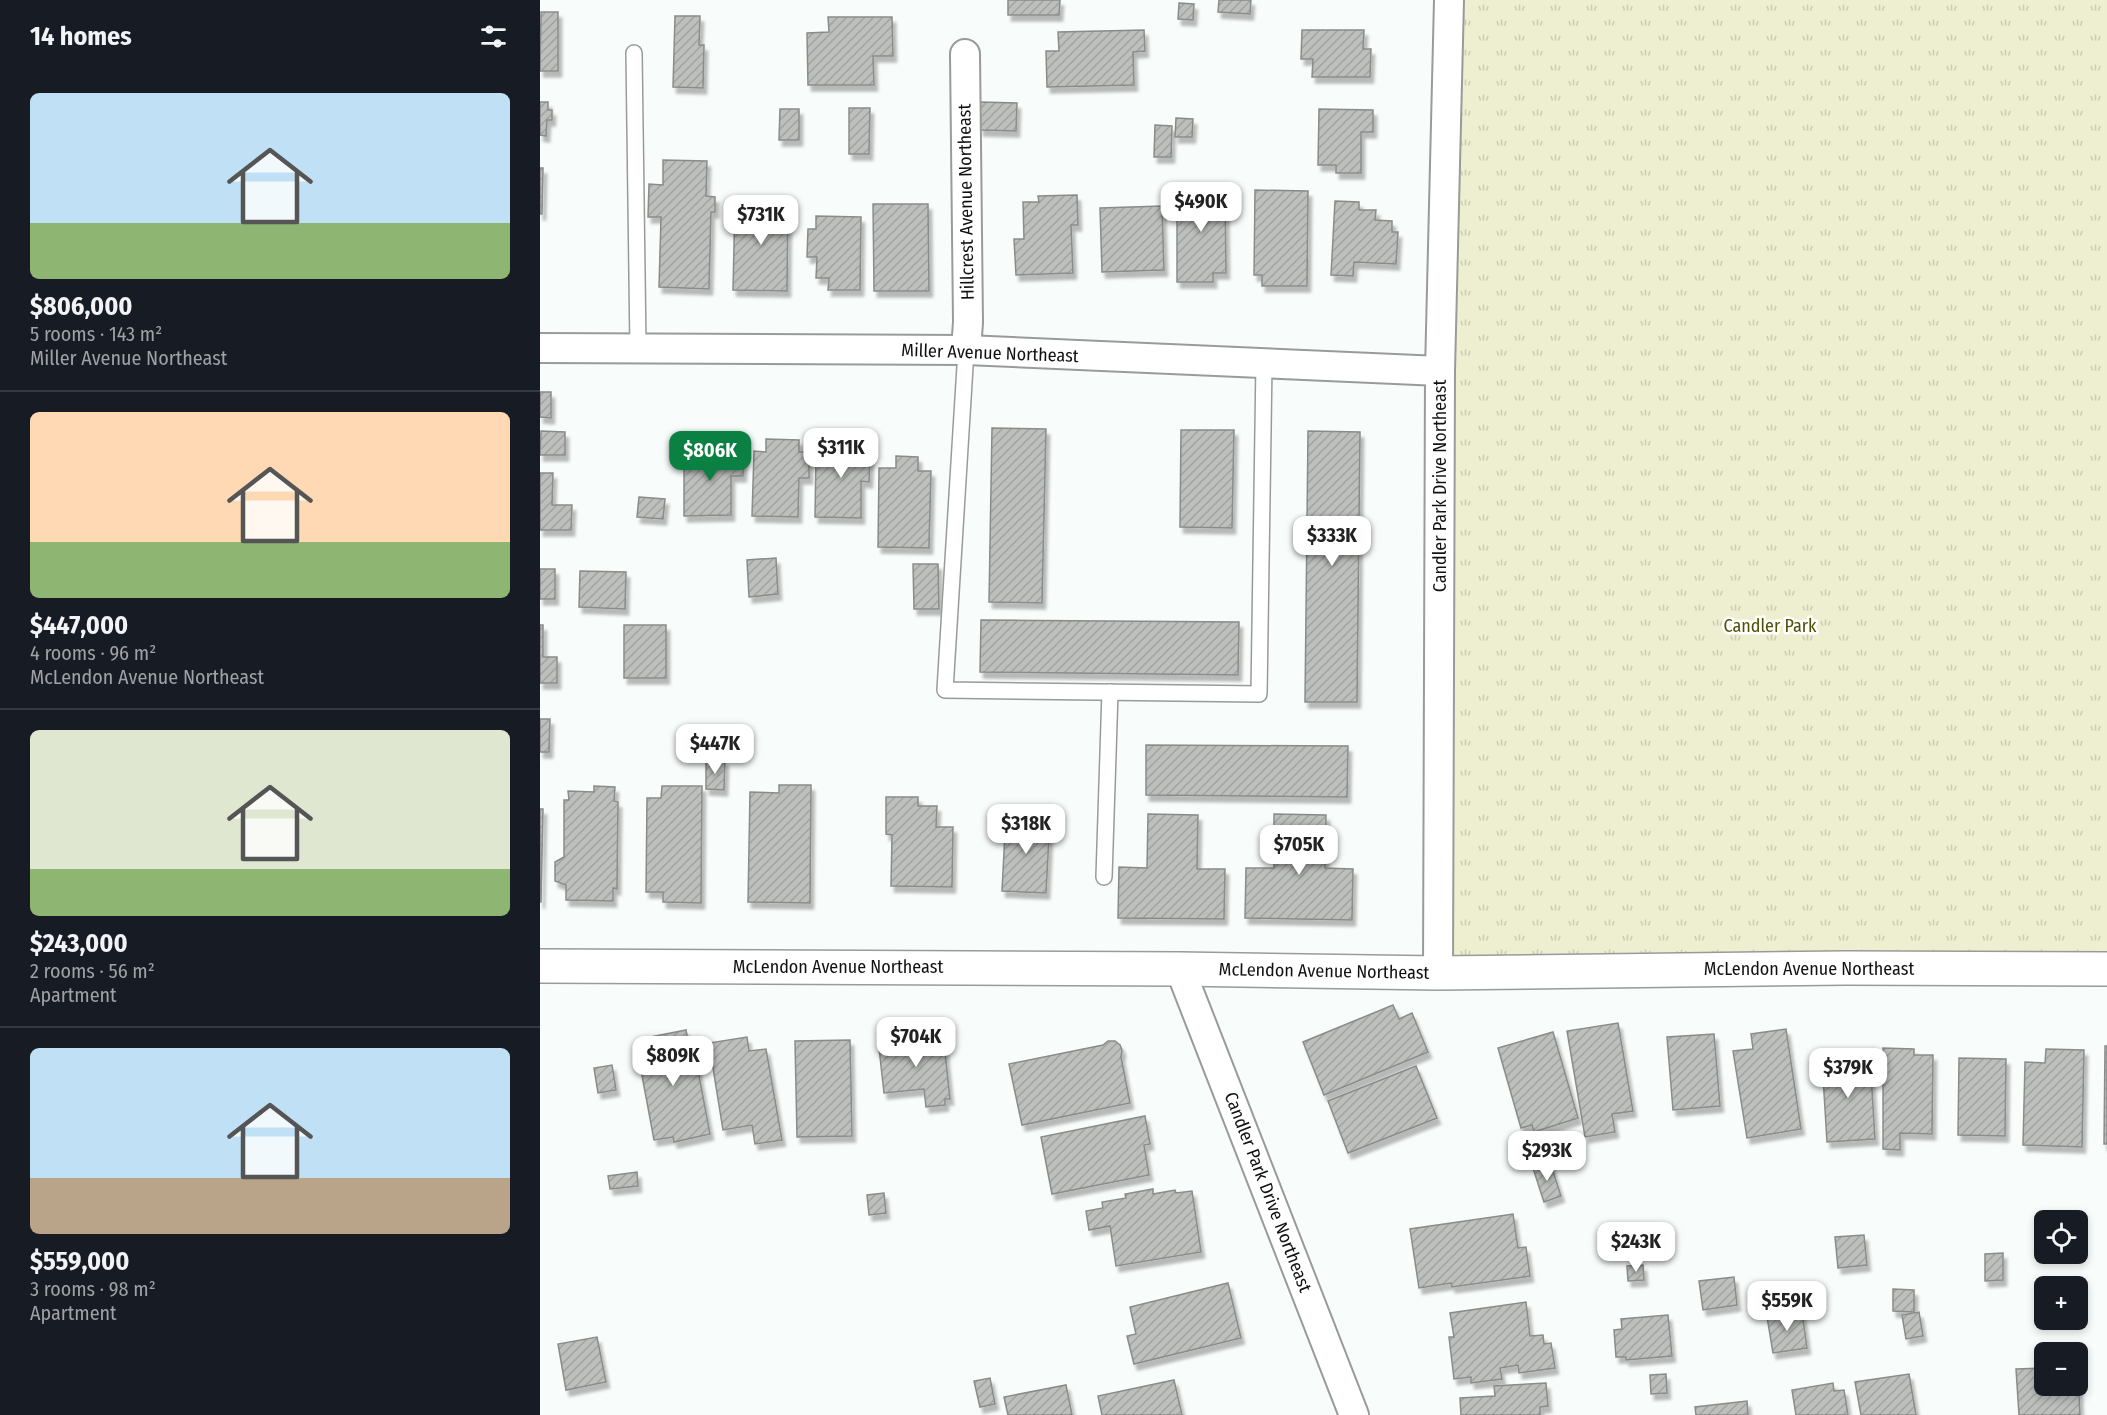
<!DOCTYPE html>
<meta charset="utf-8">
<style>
:root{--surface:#171b24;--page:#242831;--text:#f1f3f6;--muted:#9ea1a6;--line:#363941;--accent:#0b8043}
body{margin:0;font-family:"Fira Sans Condensed",sans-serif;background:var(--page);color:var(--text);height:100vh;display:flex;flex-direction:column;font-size:22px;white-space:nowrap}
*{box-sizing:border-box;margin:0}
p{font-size:20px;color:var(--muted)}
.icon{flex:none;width:33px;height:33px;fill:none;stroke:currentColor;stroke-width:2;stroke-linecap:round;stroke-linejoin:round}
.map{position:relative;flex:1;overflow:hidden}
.panel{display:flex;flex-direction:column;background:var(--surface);width:540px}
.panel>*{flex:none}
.fabs{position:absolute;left:1494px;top:1210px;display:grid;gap:12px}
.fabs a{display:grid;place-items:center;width:54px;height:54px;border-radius:9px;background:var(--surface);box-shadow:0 3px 9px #0003;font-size:30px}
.price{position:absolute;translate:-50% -51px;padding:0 14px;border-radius:12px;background:#fff;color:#222;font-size:20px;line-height:39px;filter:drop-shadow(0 2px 3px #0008)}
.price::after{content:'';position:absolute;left:50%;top:36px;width:18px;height:14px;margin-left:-9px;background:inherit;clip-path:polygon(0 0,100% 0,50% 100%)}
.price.active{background:var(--accent);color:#fff}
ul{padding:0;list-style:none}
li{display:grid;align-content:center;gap:12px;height:318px;padding:0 30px}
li+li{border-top:2px solid var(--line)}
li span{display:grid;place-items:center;height:186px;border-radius:9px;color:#555}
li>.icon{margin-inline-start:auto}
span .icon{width:108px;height:108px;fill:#fffc;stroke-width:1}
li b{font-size:26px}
h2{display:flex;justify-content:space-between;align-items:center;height:72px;padding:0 30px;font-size:26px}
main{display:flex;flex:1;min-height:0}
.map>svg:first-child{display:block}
.park{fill:url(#park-tufts)}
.building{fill:url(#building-hatch);stroke:#8a8c8a;stroke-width:1.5;filter:url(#shadow)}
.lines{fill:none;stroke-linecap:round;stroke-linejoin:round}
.lane-casing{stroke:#989b9a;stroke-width:18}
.street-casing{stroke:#989b9a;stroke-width:32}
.secondary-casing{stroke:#989b9a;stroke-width:36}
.lane{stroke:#fff;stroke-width:15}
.street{stroke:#fff;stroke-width:28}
.secondary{stroke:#fff;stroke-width:33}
.labels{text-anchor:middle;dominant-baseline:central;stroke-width:5;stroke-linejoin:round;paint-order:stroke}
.street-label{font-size:18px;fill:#101111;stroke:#fff}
.park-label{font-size:18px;fill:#505006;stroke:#fff}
</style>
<main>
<section class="panel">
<h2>14 homes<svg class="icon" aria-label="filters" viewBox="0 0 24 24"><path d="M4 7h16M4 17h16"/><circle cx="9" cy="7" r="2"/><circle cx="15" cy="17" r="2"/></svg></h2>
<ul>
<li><span style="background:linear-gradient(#bfe0f5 70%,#8fb573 0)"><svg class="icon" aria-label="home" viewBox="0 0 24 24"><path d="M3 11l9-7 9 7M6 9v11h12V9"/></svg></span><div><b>$806,000</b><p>5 rooms · 143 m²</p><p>Miller Avenue Northeast</p></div></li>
<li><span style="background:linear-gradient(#ffd9b3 70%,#8fb573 0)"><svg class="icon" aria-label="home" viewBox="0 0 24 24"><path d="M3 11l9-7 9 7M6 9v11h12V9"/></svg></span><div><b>$447,000</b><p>4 rooms · 96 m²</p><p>McLendon Avenue Northeast</p></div></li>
<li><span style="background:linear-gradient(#dfe7d0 75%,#8fb573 0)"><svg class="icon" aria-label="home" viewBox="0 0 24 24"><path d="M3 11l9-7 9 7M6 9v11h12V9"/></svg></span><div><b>$243,000</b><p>2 rooms · 56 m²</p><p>Apartment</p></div></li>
<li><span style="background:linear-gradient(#bfe0f5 70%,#b9a48a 0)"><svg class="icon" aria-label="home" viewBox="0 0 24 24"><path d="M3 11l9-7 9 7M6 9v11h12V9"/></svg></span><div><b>$559,000</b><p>3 rooms · 98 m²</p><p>Apartment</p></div></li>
</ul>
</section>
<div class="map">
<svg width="1567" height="1415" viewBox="0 0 1567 1415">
<defs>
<pattern id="park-tufts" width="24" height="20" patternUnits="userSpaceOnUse" patternTransform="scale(1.5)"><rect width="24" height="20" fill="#eeefd0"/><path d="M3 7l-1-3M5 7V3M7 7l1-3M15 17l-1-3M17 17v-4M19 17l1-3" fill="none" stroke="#cbccb2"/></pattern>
<pattern id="building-hatch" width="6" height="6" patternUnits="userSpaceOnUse" patternTransform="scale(1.5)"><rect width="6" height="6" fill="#bdbfbc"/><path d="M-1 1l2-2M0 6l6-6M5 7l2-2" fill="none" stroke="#a1a3a1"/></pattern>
<filter id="shadow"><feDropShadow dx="3.5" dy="6" stdDeviation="1.5" flood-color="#0004"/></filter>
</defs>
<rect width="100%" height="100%" fill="#f8fcfa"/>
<path class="park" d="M901 0H1567V969L889 960Z"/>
<g class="building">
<path d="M468 0H520L519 15H468Z"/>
<path d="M679 0H711L710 14 678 12Z"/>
<path d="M639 3 654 4 653 20 638 19Z"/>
<path d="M1 12H18V71H0Z"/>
<path d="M135 16H160L159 45H164L163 88 133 87Z"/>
<path d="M288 17H352L353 56H333L334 85H268L267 33 289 32Z"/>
<path d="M604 30 605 51 593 52 594 85 507 87 506 51H519L518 32Z"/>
<path d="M762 30H824L823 49H831L830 77H772L773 59H761Z"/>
<path d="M0 102H8V110H12V120H7L6 136 0 135Z"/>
<path d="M440 102 477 103 476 131 440 130Z"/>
<path d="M309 108H330L329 154H309Z"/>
<path d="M240 109H259V140H239Z"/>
<path d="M779 109 833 110V132H821V173H796V165H778Z"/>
<path d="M636 118 653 119 652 137H635Z"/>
<path d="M615 125 632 126 631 157H614Z"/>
<path d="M123 160 167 161 166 196 175 197V212H171L169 289 119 287 121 217H108L109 184 123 185Z"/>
<path d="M0 168H3L2 214H0Z"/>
<path d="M643 184H685L686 273H673V282H637V207H644Z"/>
<path d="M715 190 768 191 767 286H722V275H714Z"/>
<path d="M537 195 538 225H531L533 273 476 275 474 239H484L483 202H499L498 196Z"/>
<path d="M195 201 248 202 247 291 193 290Z"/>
<path d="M795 201 819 202V210H836L835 220 852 221V232H858L856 264 814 262 813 276 791 275Z"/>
<path d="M333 204H388L389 291H334Z"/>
<path d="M622 206 624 270 562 272 560 208Z"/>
<path d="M276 216 321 217 320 290H288L289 278H276L277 257H267L268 229H276Z"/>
<path d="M0 392H11V418L0 417Z"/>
<path d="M452 428 506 429 502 603 449 602Z"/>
<path d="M641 430H694L692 528 640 527Z"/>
<path d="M1 431 25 432V455H0Z"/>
<path d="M768 431 820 432 817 702H765Z"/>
<path d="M226 439 259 440V452H269V478H259L258 517 212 516 214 451 226 452Z"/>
<path d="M286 440H321V454H330L329 482 321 481V518L275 517 276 454H286Z"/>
<path d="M203 451V476H191V515L144 516V452Z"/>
<path d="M356 456 378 457V471H391L389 548 338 547 339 468H356Z"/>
<path d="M0 473H13L12 505H32L31 530H0Z"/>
<path d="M99 497 125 499 123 519 97 517Z"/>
<path d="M236 558 238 594 209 597 207 560Z"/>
<path d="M373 564H398L399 609H374Z"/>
<rect x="0" y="569" width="15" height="30"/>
<path d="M40 571 86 572 85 609 39 607Z"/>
<path d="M441 620 699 622 698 675 440 672Z"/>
<path d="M0 625H3V657H17V683H0Z"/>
<rect x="84" y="625" width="42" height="53"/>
<path d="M0 719H10L9 752H0Z"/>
<path d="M606 745 808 746 807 797 606 795Z"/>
<path d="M166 760H185L184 790 166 789Z"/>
<path d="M239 785H271L270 903 208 902 210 792 239 793Z"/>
<path d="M54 786 75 787 74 801 78 802 77 889 73 888V901L26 900V885L15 881V862L24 857V800H29L28 791 54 792Z"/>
<path d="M122 786H162L161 903 123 902V892H106L107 798H121Z"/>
<path d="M346 797H378V806H397L396 827H413L412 887 351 886 352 835 346 834Z"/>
<path d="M0 809H3L1 902H0Z"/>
<path d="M608 814 658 815 657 869H685L684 919 578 918 579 867 607 868Z"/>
<path d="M734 814 786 815 785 868 813 869 812 920 705 918 706 868H734Z"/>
<path d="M471 815 510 817 506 893 462 891 465 832H470Z"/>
<path d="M853 1005 859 1019 872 1013 888 1052 784 1095 763 1042Z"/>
<path d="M1078 1023 1093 1111 1072 1114 1075 1132 1045 1137 1027 1031Z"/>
<path d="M1246 1029 1261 1129 1207 1138 1193 1051 1213 1049 1211 1034Z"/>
<path d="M146 1030 149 1045 153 1044 170 1134 134 1142 133 1137 114 1140 98 1054 102 1053 100 1039Z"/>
<path d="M382 1032 383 1045 404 1043 410 1099H405V1105L386 1107 384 1089 344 1093 339 1048 356 1046 355 1035Z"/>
<path d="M1013 1032 1038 1118 994 1132 992 1125 981 1128 958 1048Z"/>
<path d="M1174 1034 1180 1106 1133 1110 1127 1037Z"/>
<path d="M207 1037 209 1051 226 1049 242 1140 215 1144 212 1125 183 1130 169 1043Z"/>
<path d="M310 1040 312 1136 257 1137 255 1041Z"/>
<path d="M568 1041H575L580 1045 582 1050 581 1057 590 1103 482 1125 469 1064 563 1045Z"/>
<path d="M1565 1046H1567V1144H1564Z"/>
<path d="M1343 1048 1374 1049V1055H1393L1392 1134 1360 1133V1150L1343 1149Z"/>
<path d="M1506 1049 1544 1050 1542 1147 1483 1145 1485 1062 1505 1063Z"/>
<path d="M1330 1057 1335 1139 1287 1142 1282 1060Z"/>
<path d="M1419 1058 1466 1059 1465 1136 1418 1135Z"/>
<path d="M72 1065 76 1090 58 1093 54 1068Z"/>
<path d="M876 1066 897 1118 808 1153 788 1101Z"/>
<path d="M605 1116 610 1144 604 1145 609 1175 512 1194 501 1137Z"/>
<path d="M1010 1162 1021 1196 1004 1202 993 1168Z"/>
<path d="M97 1172 98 1186 70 1189 68 1176Z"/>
<path d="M613 1189V1194L635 1190 636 1193 652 1191 661 1252 576 1266 570 1226 549 1230 546 1211 563 1208 562 1202 586 1198 585 1194Z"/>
<path d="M344 1193 346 1213 329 1215 327 1195Z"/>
<path d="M973 1214 978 1248 986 1247 990 1276 912 1287 911 1283 879 1288 870 1229Z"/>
<path d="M1324 1235 1327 1265 1298 1268 1295 1237Z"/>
<path d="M1463 1253V1280L1445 1281V1254Z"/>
<path d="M1103 1265 1104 1280 1088 1281 1087 1266Z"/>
<path d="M1194 1277 1197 1305 1163 1310 1159 1281Z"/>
<path d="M688 1283 701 1338 594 1364 587 1336 596 1334 590 1307Z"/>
<path d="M1353 1289 1374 1290V1312L1353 1311Z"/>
<path d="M986 1302 990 1336 1003 1335 1004 1344 1011 1343 1015 1368 979 1373 978 1365 960 1368 962 1379 931 1383V1377L914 1379 909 1337H914L910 1313Z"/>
<path d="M1262 1312 1267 1348 1233 1353 1227 1317Z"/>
<path d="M1379 1312 1383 1336 1366 1339 1362 1315Z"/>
<path d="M1128 1315 1132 1356 1086 1360V1357H1076L1074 1330 1082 1329 1081 1319Z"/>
<path d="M57 1337 66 1382 26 1390 18 1344Z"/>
<path d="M1501 1358H1504V1386H1538V1374L1540 1415H1479L1476 1369 1502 1368Z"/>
<path d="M1126 1374 1127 1393 1111 1394 1110 1375Z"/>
<path d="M1369 1374 1376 1415H1321L1315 1382Z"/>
<path d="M450 1378 455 1404 440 1407 434 1381Z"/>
<path d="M634 1380 642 1415H562L558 1396Z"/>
<path d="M1006 1383 1008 1406 1000 1407V1415H921L920 1398 955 1396 954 1386Z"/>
<path d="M1293 1383 1294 1391 1304 1390 1308 1415H1256L1252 1390Z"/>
<path d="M526 1385 532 1415H468L464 1397Z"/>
<path d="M1207 1401 1208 1415H1156L1155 1407Z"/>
</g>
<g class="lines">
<g class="lane-casing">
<g id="lane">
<path d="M94 53 98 348"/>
<path d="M426 350 405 690 719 694 724 363"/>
<path d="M564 877 570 692"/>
</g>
</g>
<g class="street-casing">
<g id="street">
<path d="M425 54 428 322 426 350"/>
<path d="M0 348 426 350 900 371"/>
<path d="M640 969 814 1415"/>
<path d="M898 973 900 371 909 0"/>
</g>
</g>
<g class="secondary-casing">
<path id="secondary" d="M0 966 640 969 898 973 1305 968 1567 969"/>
</g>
<use href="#lane" class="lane"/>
<use href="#street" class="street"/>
<use href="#secondary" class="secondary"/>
</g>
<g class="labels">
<g class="street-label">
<text transform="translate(426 202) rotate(-91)">Hillcrest Avenue Northeast</text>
<text transform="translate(450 353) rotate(2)">Miller Avenue Northeast</text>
<text transform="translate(900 486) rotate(-90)">Candler Park Drive Northeast</text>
<text x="298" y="967">McLendon Avenue Northeast</text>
<text x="1269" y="969">McLendon Avenue Northeast</text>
<text transform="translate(784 971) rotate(1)">McLendon Avenue Northeast</text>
<text transform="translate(728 1192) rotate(69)">Candler Park Drive Northeast</text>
</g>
<g class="park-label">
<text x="1230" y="626">Candler Park</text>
</g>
</g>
</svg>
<div class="fabs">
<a><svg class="icon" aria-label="locate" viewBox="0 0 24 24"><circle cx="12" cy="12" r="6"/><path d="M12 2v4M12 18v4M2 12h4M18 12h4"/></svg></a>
<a>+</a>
<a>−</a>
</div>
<b class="price" style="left:661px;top:233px">$490K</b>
<b class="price" style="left:221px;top:246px">$731K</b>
<b class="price" style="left:301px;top:479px">$311K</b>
<b class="price active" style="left:170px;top:482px">$806K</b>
<b class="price" style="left:792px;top:567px">$333K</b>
<b class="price" style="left:175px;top:775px">$447K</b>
<b class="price" style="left:486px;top:855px">$318K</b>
<b class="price" style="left:759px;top:876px">$705K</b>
<b class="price" style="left:376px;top:1068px">$704K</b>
<b class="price" style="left:133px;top:1087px">$809K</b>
<b class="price" style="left:1308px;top:1099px">$379K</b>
<b class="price" style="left:1007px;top:1182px">$293K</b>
<b class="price" style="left:1096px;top:1273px">$243K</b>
<b class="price" style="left:1247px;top:1332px">$559K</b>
</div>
</main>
